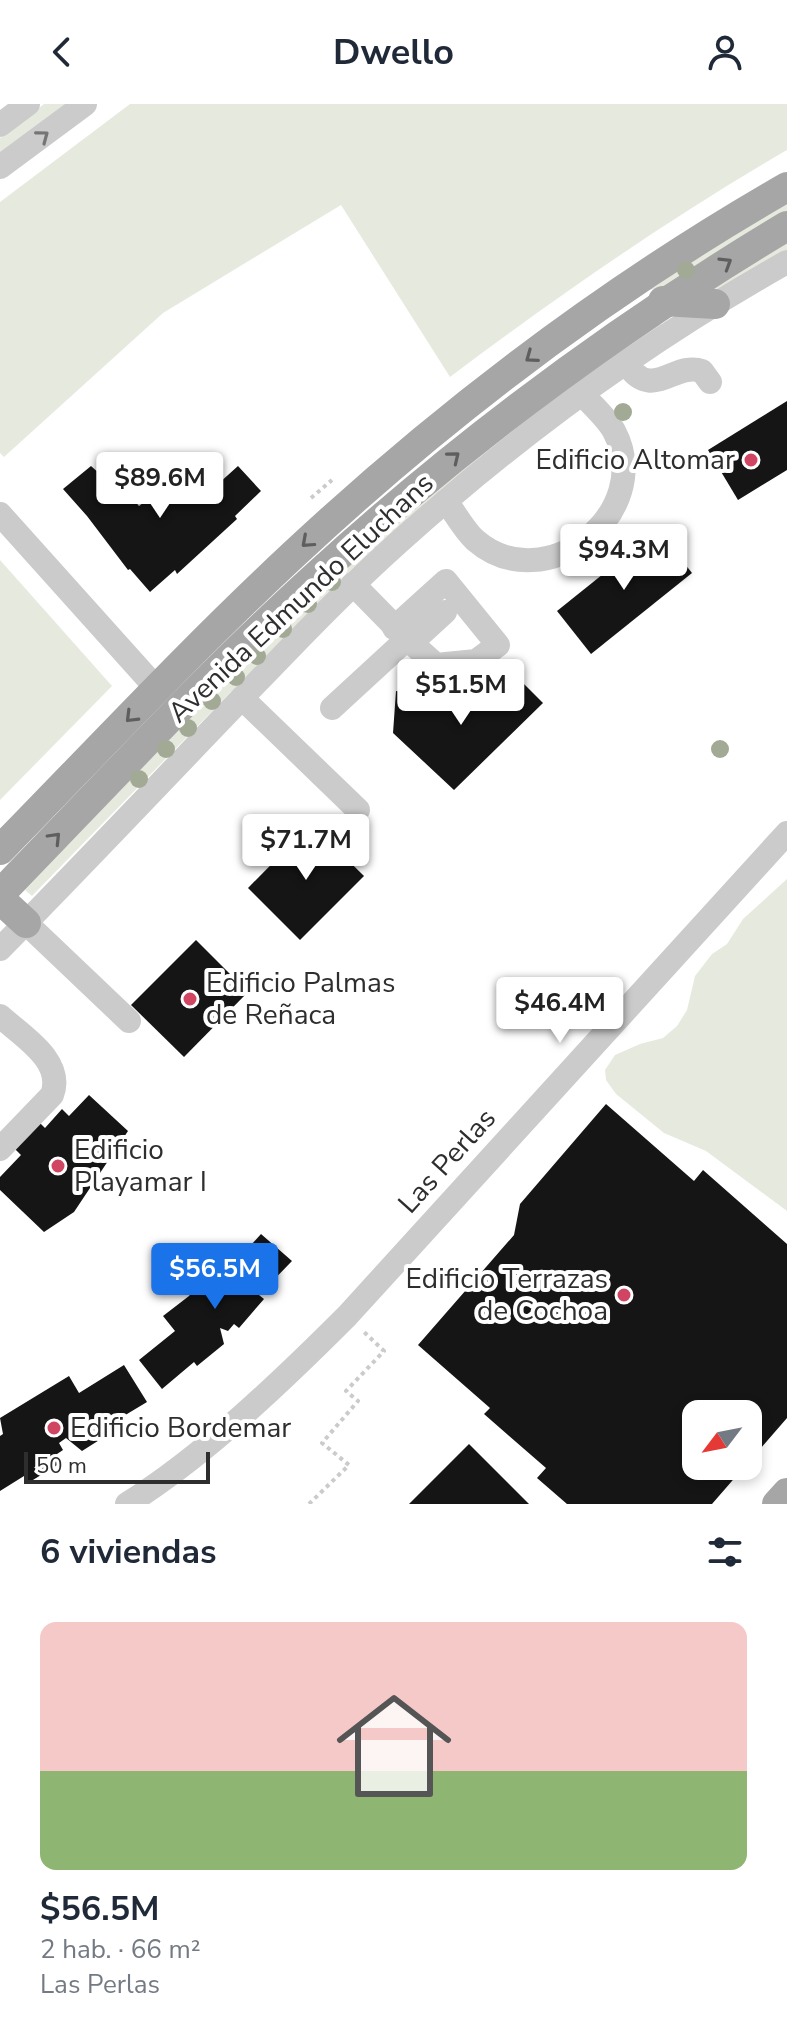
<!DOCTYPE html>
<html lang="es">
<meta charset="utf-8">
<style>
:root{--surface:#fff;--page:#f2f2f3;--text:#1f2937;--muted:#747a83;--line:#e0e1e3;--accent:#1a73e8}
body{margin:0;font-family:"Nunito Sans",sans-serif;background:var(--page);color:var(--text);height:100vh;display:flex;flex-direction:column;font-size:30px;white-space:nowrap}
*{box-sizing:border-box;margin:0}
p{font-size:26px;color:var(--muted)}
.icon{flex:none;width:44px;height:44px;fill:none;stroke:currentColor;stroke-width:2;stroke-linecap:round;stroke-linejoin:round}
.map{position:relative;height:1400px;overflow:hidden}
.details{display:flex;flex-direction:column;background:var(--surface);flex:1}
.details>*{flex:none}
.needle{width:52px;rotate:238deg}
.controls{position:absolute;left:682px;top:1296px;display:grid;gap:16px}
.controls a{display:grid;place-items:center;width:80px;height:80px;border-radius:16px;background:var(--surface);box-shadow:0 4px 12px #0003;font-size:40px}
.scale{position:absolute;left:24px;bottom:20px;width:186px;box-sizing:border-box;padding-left:8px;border:4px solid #2e2e2e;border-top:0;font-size:22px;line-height:28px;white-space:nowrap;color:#2e2e2e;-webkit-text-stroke:6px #fff;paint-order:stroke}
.price{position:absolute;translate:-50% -68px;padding:0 18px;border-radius:8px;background:#fff;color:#222;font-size:26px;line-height:52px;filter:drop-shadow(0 2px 4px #0008)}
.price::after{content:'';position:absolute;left:50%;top:48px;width:24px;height:18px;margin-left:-12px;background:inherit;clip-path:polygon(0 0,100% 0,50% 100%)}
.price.on{background:var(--accent);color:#fff}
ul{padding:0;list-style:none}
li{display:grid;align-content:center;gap:16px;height:424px;padding:0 40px}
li+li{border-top:2px solid var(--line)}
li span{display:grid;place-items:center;height:248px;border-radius:16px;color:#555}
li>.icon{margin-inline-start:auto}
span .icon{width:144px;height:144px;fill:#fffc;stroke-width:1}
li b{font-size:34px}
h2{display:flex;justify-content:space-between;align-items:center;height:96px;padding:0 40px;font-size:34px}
header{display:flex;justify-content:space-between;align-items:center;height:104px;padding:0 40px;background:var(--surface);font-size:36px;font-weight:700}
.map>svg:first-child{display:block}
.green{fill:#e6eade}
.building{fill:#151515}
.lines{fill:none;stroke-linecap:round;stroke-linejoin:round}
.path{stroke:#cbcbcb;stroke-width:4;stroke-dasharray:4 4;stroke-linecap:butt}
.minor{stroke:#cbcbcb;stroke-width:24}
.major{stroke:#a6a6a6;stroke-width:30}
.tree{fill:#a2aa96}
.oneway{stroke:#757575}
.oneway2{stroke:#5e5e5e}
.poi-dot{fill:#d04662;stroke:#fff;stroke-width:3}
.labels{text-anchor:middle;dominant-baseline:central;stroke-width:8;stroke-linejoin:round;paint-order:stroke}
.poi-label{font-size:28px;fill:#2e2e2e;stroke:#fff;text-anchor:start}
.street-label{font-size:28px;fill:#2e2e2e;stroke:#fff}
</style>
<header><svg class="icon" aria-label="back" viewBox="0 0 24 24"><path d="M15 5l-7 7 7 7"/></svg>Dwello<svg class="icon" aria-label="person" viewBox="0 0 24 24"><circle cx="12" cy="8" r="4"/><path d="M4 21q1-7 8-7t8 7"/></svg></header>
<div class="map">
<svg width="787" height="1400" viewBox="0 0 787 1400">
<rect width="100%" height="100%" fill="#fff"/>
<g class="green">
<path d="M44 0H65L0 49V34Z"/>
<path d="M130 0H787V46C670 114 559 191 450 273L341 101 163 209 4 353 0 349V98Z"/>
<path d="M787 96V112L668 185 643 186Z"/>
<path d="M787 133V147L717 189 701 186Z"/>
<path d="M654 217 664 222 391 430 341 475 32 792 25 786 241 560 384 423Z"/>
<path d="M0 456 112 582 0 696Z"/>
<path d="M787 775V1107L706 1047 664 1029 616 990 606 976 605 966 615 951 640 940 663 934 677 922 687 906 695 872 712 850 727 840 743 815Z"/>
</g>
<g class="building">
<path d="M787 297V366L738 396 708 346Z"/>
<path d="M91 362 100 370 107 366 117 375 121 372 130 382 125 386 139 402 148 395 150 398 180 380 189 391 210 371 218 380 238 362 261 387 235 412 237 415 177 470 175 466 150 488 130 465 128 466 87 412 63 385Z"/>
<path d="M658 426 692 469 591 550 557 507Z"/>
<path d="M514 570 543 599 454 686 393 629 396 587 483 599Z"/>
<path d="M311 720 364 772 300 836 248 784Z"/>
<path d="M196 836 248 888 184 953 131 901Z"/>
<path d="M89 991 128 1027 74 1108 44 1128 0 1086V1073L21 1051 10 1040 35 1014 45 1024 62 1005 69 1012Z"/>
<path d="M606 1000 694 1077 703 1066 787 1140V1314L748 1359V1310H696V1362H745L712 1400H567L537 1374 546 1364 484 1310 490 1304 418 1241 514 1131 520 1100Z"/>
<path d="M261 1130 292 1157 259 1191 264 1195 239 1224 234 1220 228 1227 220 1224 224 1240 197 1262 194 1258 162 1285 139 1256 175 1227 163 1212 189 1192 214 1163 223 1172Z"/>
<path d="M124 1261 147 1298 107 1322 112 1328 82 1347 66 1334 59 1339 63 1346 54 1352 59 1360 28 1379 24 1372 0 1387V1332L3 1330 0 1314 69 1272 79 1289Z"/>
<path d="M469 1340 529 1400H409Z"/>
</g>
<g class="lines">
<g class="path">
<path d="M311 394 332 376"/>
<path d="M309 1400 349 1361 322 1339 358 1297 346 1287 384 1247 364 1228"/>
</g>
<g class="minor">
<path d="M0 21 28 0"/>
<path d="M0 63 85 0"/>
<path d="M626 259C652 299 674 257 702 267L710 278"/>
<path d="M446 397C455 409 464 426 475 436 545 497 657 408 614 327 607 314 592 301 582 290"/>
<path d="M0 410 158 586"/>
<path d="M394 524 446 477 498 541 476 557 436 561 407 535 421 530 445 508"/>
<path d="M242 594 358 706"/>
<path d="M332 604 407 535 353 480"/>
<path d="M26 819 129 917"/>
<path d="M0 845C81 763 160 679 240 596 292 542 343 488 399 438 518 331 648 236 787 158"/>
<path d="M0 912C22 932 65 957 52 991L0 1045"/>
<path d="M127 1400C204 1352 283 1276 347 1212L787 729"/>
</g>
<g class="major">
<path d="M663 197 715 200"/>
<path d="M0 746C97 647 192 545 294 450 443 311 609 185 787 83"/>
<path d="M0 790C104 683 206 572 316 472 461 340 618 223 787 122"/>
<path d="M0 795 26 819"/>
<path d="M777 1400 787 1389"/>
</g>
</g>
<g class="tree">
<circle cx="686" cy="166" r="9"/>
<circle cx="623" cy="308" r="9"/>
<circle cx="332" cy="478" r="9"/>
<circle cx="308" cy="500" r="9"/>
<circle cx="283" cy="525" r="9"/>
<circle cx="257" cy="552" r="9"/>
<circle cx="236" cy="573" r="9"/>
<circle cx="212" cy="597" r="9"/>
<circle cx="188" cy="624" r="9"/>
<circle cx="166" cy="645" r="9"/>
<circle cx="720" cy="645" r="9"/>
<circle cx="139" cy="675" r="9"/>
</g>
<defs><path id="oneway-chevron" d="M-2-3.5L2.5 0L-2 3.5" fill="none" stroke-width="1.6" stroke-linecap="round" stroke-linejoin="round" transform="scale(2)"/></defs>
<use class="oneway" href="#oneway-chevron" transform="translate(43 32) rotate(-37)"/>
<g class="oneway2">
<use href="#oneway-chevron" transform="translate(726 159) rotate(-32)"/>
<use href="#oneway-chevron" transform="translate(531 253) rotate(144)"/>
<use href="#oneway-chevron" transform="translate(454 353) rotate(-39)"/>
<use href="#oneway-chevron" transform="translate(307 438) rotate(138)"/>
<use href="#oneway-chevron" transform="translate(131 613) rotate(135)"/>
<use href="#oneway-chevron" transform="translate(55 734) rotate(-46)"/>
</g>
<g class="poi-dot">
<circle cx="751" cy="356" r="8"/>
<circle cx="190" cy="895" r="8"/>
<circle cx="58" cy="1062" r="8"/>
<circle cx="624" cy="1191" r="8"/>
<circle cx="54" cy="1324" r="8"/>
</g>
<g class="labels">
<g class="poi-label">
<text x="735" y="356" text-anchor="end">Edificio Altomar</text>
<text x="206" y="879">Edificio Palmas<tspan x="206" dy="32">de Reñaca</tspan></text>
<text x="74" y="1046">Edificio<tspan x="74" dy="32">Playamar I</tspan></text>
<text x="608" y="1175" text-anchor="end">Edificio Terrazas<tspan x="608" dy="32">de Cochoa</tspan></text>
<text x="70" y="1324">Edificio Bordemar</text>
</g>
<g class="street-label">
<text transform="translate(301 494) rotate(-43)">Avenida Edmundo Eluchans</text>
<text transform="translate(447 1057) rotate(-48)">Las Perlas</text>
</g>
</g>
</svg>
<div class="controls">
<a><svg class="needle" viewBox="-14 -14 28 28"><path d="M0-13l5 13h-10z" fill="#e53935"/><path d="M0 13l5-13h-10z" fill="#747a83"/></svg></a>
</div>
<div class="scale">50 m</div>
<b class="price" style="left:160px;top:416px">$89.6M</b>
<b class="price" style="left:624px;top:488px">$94.3M</b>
<b class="price" style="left:461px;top:623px">$51.5M</b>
<b class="price" style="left:306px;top:778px">$71.7M</b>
<b class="price" style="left:560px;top:941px">$46.4M</b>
<b class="price on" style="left:215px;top:1207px">$56.5M</b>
</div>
<section class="details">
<h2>6 viviendas<svg class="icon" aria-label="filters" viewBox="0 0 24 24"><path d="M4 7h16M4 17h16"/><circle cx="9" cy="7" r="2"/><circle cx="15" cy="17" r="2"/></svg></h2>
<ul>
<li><span style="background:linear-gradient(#f6c9c9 60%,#8fb573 0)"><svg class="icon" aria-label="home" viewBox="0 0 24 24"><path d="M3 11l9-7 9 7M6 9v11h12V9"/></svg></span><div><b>$56.5M</b><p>2 hab. · 66 m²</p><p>Las Perlas</p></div></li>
</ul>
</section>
